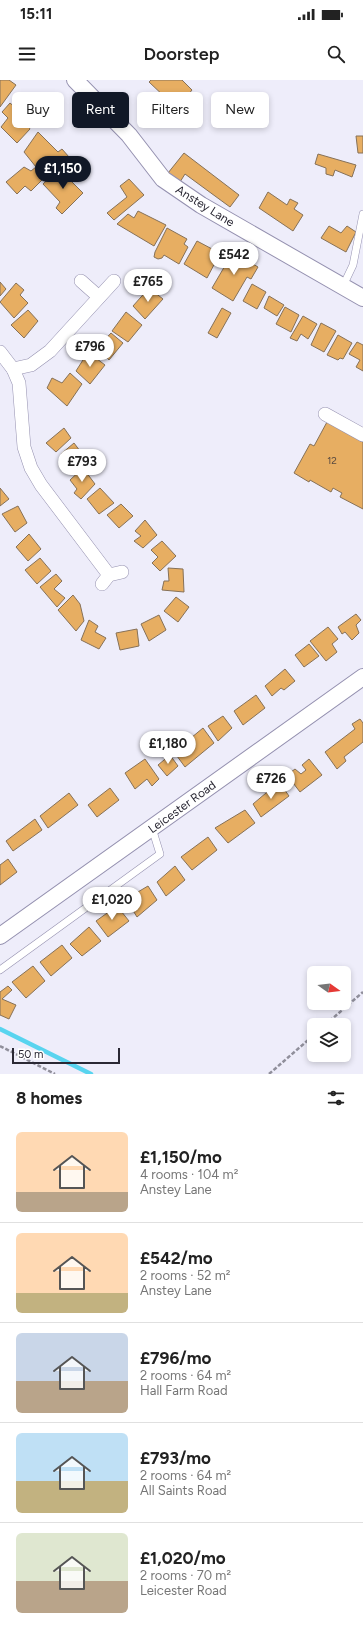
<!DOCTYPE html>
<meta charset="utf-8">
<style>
:root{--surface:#fff;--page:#f6f6f6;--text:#222;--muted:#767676;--line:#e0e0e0;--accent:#111827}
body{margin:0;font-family:Figtree,sans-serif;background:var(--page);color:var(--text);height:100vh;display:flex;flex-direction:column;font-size:15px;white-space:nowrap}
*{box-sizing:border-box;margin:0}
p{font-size:13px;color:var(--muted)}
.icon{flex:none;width:22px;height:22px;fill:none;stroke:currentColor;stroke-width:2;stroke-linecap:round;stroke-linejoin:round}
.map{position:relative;height:994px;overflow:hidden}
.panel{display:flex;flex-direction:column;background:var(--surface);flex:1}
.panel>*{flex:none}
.hud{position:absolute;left:12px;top:12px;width:339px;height:36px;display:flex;gap:8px}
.needle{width:26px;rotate:104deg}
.tools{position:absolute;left:307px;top:886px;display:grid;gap:8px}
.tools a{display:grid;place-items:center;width:44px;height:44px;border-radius:6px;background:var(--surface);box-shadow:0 2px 6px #0003;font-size:20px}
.scale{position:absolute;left:12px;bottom:10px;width:108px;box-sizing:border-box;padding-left:4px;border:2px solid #2a2834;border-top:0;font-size:11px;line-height:14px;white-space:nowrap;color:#2a2834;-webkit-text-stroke:3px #fff;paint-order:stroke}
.price{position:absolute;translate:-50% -34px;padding:0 9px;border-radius:14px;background:#fff;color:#222;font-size:13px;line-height:26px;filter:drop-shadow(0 1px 2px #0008)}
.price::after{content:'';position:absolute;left:50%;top:24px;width:12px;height:9px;margin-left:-6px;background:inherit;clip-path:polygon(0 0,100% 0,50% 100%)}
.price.current{background:var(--accent);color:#fff}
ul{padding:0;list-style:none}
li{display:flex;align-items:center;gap:12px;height:100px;padding:0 16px}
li+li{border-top:1px solid var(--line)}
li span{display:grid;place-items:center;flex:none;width:112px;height:80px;border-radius:6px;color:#555}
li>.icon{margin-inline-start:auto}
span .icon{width:48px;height:48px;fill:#fffc;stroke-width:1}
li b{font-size:17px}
h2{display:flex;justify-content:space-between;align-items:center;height:48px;padding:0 16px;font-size:17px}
.pill{padding:0 14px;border-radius:6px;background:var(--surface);box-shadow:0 2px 6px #0003;font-size:14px;line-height:36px}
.pill.current{background:var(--accent);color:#fff}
.status{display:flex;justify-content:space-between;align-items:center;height:28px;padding:0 20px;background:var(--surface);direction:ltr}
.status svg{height:11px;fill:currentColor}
header{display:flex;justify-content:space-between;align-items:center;height:52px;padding:0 16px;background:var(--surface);font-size:18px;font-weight:600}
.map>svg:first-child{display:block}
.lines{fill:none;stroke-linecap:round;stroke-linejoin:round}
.stream{stroke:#58d4ef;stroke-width:4.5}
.building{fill:#e7ae62;stroke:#867158}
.service-casing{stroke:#9591b0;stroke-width:8}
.minor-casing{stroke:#9591b0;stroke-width:14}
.tertiary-casing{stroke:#9591b0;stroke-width:18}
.path{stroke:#908f9b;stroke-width:2.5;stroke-dasharray:4 2;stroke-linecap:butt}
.service{stroke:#fff;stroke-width:7}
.minor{stroke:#fff;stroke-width:13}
.tertiary{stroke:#fff;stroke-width:16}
.labels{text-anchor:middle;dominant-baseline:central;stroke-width:4;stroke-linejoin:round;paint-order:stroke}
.number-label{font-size:10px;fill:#594a40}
.street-label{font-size:12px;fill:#2a2834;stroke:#fff}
</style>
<div class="status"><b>15:11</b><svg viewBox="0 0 49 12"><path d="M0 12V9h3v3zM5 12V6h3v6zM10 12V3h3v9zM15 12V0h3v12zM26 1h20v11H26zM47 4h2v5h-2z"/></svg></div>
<header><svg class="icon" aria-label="menu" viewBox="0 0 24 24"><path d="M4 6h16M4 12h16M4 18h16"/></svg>Doorstep<svg class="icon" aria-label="search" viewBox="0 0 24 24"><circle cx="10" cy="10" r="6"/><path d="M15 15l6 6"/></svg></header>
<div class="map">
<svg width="363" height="994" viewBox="0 0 363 994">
<rect width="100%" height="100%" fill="#eeedfa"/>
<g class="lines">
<path class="stream" d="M0 949 91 994"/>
</g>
<g class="building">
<path d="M0 0H9L16 5 0 27Z"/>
<path d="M151 0H182L192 10 170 37 158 30 167 19 149 2Z"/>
<path d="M10 23 30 40 27 44 30 49 17 63 1 47 8 38 2 32Z"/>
<path d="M38 52 58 72 62 69 69 77 64 82 59 78 44 92 47 95 31 111 25 106 17 114 6 102 24 87 31 91 36 87 24 72Z"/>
<path d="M356 56H363V73H358Z"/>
<path d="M184 73 239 115 230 127 185 94 180 102 168 93Z"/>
<path d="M318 74 356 85 352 97 335 90 333 96 326 94V88L315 84Z"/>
<path d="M59 89 83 113 62 134 56 128 60 122 43 104Z"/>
<path d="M129 99 144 115 114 140 107 133 127 117 120 106Z"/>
<path d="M268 112 287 125 290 119 298 123 294 129 303 135 293 151 259 128Z"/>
<path d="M138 131 166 145 154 166 117 144 128 134 134 138Z"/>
<path d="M329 146 341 153 347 146 356 152 346 172 321 158Z"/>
<path d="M167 148 187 159 184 164 188 167 179 184 164 175 162 178 158 179 154 177 155 172Z"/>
<path d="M197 161 214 170 211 176 217 179 207 198 184 184Z"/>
<path d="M233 172 258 187 251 199 247 197 233 221 212 208Z"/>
<path d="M0 202 6 209 0 216Z"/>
<path d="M16 203 24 210 20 215 28 223 14 238 0 222Z"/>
<path d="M252 204 266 212 257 229 243 221Z"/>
<path d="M149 208 163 219 145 239 133 226Z"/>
<path d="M269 216 284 225 277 236 264 228Z"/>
<path d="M285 227 299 235 291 252 276 244Z"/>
<path d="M222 228 231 233 217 258 208 253Z"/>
<path d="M28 230 38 241 24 258 11 245Z"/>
<path d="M126 232 142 245 128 262 112 251Z"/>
<path d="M303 236 317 244 308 259 301 254 297 261 290 258Z"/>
<path d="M321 243 336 251 324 272 311 265Z"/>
<path d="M111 253 123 263 109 280 97 268Z"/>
<path d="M338 255 352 263 343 279 340 278 338 280 327 275Z"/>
<path d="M357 262 363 265V291L356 287 360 280 349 274Z"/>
<path d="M88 272 105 285 90 304 76 291Z"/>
<path d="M70 293 82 304 67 326 47 308 52 298 62 303Z"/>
<path d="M327 342 363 362V429L340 417 342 413 333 408 331 412 310 400 309 402 294 393 310 364 314 366Z"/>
<path d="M64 348 71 358 56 372 46 363Z"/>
<path d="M74 363 86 379 73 390 61 374Z"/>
<path d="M83 388 95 404 81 419 74 413 77 409 70 400Z"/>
<path d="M0 408 9 419 0 426Z"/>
<path d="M100 408 114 423 99 434 87 419Z"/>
<path d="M121 424 133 436 119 448 107 435Z"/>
<path d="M18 426 27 443 15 452 2 434Z"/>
<path d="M145 440 157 455 143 468 134 461 141 456 135 451Z"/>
<path d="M29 454 41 469 28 481 16 467Z"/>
<path d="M162 461 176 476 160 491 152 483 158 477 151 470Z"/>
<path d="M40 478 51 491 37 504 25 490Z"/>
<path d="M168 488 183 489 184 512 162 510 164 501H169Z"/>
<path d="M56 494 62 501 54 509 65 518 57 527 40 507Z"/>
<path d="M73 515 80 524 84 541 76 551 58 530Z"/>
<path d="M176 517 189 527 178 542 164 531Z"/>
<path d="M356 534 361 540 356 545 359 553 352 560 345 552 342 554 338 547Z"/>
<path d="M159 535 166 550 149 561 141 544Z"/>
<path d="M89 540 98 546 95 552 106 558 99 569 81 560Z"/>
<path d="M328 547 338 559 332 564 337 572 326 581 310 561Z"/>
<path d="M137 549 139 566 120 570 116 553Z"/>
<path d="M309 564 319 576 304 587 295 575Z"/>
<path d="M285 589 295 601 284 610 281 608 272 616 265 606Z"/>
<path d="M256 615 265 628 243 645 234 631Z"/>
<path d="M223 636 232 648 218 661 208 646Z"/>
<path d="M360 639 363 643V662L344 677 346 681 337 689 325 672 355 649 352 644Z"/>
<path d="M203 648 214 663 185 687 174 672Z"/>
<path d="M170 675 178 686 167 696 158 685Z"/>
<path d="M145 679 159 699 152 706 147 699 135 709 125 693Z"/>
<path d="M309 679 322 695 300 712 287 695 295 689 301 694 306 690 302 685Z"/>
<path d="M279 702 289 716 261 737 253 724Z"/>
<path d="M110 708 119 720 97 737 88 725Z"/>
<path d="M69 713 78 725 48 748 40 736Z"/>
<path d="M245 730 255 743 228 763 215 748Z"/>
<path d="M35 739 42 750 13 771 6 761Z"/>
<path d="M208 757 217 770 192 790 181 777Z"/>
<path d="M8 779 17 792 0 805V785Z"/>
<path d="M175 786 185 800 166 816 157 802Z"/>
<path d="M148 806 157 820 137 837 126 819Z"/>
<path d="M117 826 129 841 108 857 96 841Z"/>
<path d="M89 847 101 861 82 876 70 864Z"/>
<path d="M62 865 72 878 51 896 40 882Z"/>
<path d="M33 886 45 901 26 918 12 902Z"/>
<path d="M8 906 12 910 2 919 16 925 9 939 0 935V912Z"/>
</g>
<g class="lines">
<g class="service-casing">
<g id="service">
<path d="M343 206 353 185 363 134"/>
<path d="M0 890 160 774 152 748"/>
</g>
</g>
<g class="minor-casing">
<g id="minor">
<path d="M81 201 99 217"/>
<path d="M0 272 13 289 19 303 24 367 31 388 41 405 109 495"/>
<path d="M13 289 31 285 50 271 114 201"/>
<path d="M325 334 363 355"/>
<path d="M102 504 109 495 122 492"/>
</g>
</g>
<g class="tertiary-casing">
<g id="tertiary">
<path d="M75 0 129 55 163 99 201 125 363 218"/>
<path d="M0 856 363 597"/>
</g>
</g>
<g class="path">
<path d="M325 945 363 912"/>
<path d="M0 966 55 994"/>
<path d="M269 994 314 955"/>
</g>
<use href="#service" class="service"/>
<use href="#minor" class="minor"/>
<use href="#tertiary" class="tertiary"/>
</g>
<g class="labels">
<g class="number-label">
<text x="332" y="380">12</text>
</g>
<g class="street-label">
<text transform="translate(205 126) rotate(32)">Anstey Lane</text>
<text transform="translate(182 727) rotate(-36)">Leicester Road</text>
</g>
</g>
</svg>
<div class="tools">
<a><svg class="needle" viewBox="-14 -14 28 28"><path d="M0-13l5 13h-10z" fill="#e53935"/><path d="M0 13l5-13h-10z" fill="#767676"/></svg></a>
<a><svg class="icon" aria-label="layers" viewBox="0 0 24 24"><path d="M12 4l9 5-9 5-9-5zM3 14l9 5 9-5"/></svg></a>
</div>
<div class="scale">50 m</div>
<b class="price current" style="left:63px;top:110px">£1,150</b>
<b class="price" style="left:234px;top:196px">£542</b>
<b class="price" style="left:148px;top:223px">£765</b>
<b class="price" style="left:90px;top:288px">£796</b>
<b class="price" style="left:82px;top:403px">£793</b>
<b class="price" style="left:168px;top:685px">£1,180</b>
<b class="price" style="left:271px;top:720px">£726</b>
<b class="price" style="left:112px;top:841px">£1,020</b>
<div class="hud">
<a class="pill">Buy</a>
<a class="pill current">Rent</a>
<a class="pill">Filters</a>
<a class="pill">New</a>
</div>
</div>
<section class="panel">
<h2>8 homes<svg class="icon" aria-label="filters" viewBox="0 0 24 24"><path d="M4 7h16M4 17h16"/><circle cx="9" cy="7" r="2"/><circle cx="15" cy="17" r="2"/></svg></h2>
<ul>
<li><span style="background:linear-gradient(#ffd9b3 75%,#b9a48a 0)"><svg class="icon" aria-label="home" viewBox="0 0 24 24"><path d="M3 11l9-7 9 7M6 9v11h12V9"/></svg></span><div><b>£1,150/mo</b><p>4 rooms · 104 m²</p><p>Anstey Lane</p></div></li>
<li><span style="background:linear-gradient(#ffd9b3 75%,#c2b280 0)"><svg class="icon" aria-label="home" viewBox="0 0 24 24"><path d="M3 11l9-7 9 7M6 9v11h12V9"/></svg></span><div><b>£542/mo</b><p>2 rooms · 52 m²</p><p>Anstey Lane</p></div></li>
<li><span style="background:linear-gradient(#c9d6e8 60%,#b9a48a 0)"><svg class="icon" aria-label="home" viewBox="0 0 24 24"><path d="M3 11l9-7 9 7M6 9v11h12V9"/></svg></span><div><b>£796/mo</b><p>2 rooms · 64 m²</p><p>Hall Farm Road</p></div></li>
<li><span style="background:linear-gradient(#bfe0f5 60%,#c2b280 0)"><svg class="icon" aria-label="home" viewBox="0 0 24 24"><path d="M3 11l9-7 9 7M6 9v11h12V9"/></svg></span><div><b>£793/mo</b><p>2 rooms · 64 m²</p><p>All Saints Road</p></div></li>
<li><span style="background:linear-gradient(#dfe7d0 60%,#b9a48a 0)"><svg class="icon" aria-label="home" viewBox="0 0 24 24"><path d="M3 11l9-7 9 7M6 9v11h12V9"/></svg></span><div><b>£1,020/mo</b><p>2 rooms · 70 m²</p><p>Leicester Road</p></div></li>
</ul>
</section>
